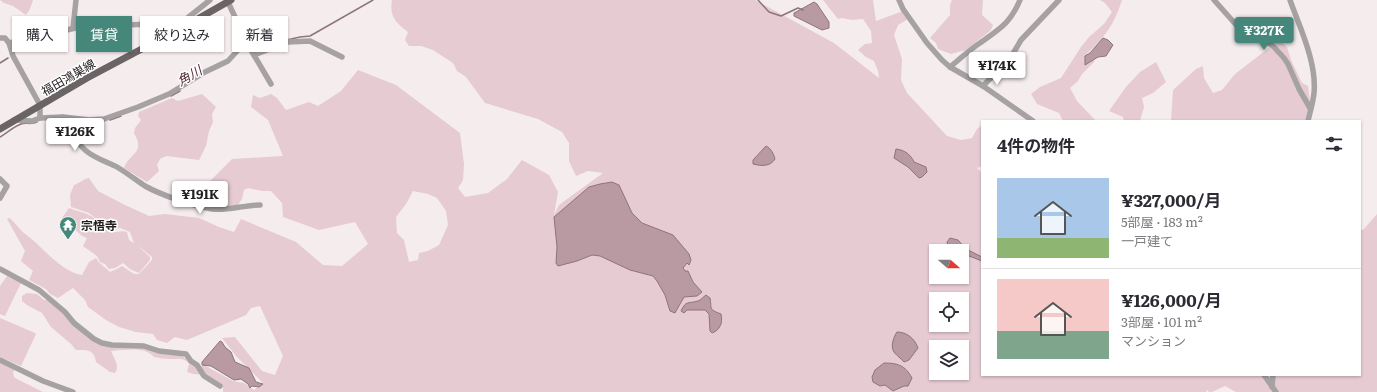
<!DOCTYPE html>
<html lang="ja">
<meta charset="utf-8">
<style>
:root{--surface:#fff;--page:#f2f2f3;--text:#2b2b33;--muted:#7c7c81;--line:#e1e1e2;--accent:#45887b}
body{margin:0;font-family:Literata,"Noto Sans JP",serif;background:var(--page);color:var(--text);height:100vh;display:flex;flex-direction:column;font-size:15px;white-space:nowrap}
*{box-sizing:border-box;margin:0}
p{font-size:13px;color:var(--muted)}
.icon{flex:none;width:22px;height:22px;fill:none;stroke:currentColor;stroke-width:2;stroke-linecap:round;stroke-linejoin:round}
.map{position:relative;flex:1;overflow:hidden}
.drawer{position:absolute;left:981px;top:120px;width:380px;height:256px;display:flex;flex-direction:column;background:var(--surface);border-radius:0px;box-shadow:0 1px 3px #0004}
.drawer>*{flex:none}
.guide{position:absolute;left:12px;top:16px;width:380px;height:36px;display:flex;gap:8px}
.needle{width:26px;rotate:110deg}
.fabs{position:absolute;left:929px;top:244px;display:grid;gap:8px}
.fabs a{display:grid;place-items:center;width:40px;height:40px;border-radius:0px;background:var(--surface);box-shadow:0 1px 3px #0004;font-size:20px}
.price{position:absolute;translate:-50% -34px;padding:0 9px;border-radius:4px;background:#fff;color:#222;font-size:13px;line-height:26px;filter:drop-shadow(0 1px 2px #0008)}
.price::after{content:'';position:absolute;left:50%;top:24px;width:12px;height:9px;margin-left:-6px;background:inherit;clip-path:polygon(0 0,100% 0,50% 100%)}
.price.on{background:var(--accent);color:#fff}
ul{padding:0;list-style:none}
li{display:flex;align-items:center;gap:12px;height:100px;padding:0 16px}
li+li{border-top:1px solid var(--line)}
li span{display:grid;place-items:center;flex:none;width:112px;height:80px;border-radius:0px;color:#555}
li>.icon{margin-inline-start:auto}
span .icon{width:48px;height:48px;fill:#fffc;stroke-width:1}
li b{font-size:17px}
h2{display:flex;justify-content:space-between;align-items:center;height:48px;padding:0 16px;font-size:17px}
.tag{padding:0 14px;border-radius:0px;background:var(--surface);box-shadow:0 1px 3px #0004;font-size:14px;line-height:36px}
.tag.on{background:var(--accent);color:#fff}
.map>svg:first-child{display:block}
.green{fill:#e6cbd2;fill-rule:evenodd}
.water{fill:#b999a2;stroke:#8c757b}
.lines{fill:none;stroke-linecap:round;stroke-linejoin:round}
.stream{stroke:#8c757b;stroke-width:1.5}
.minor{stroke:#a6a2a3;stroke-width:5.5}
.major{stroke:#6a6465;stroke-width:7}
.labels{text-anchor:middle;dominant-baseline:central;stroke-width:3;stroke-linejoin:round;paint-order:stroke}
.street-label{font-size:12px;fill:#242021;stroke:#fff}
.poi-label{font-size:12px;font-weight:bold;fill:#242021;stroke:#fff;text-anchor:start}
.water-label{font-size:13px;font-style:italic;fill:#552737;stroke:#fff}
</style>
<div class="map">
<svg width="1377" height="392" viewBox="0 0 1377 392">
<rect width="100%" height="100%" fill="#f5ecee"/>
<g class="green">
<path d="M0 0H33L30 9 26 15 13 6 4 3Z"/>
<path d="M392 0H755L834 43 879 78 878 71 874 61 866 57 858 50 865 44 872 43 871 31 863 19 852 20 842 18 838 19 823 0H873L876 21 903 11 908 19 898 25 894 35 902 59 901 80 907 93 947 136 961 140 972 138 977 129 982 125V166L977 168 982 173V375H1360V229L1363 230 1377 214V392H1236L1225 386 1212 392H1209L1207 390 1206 392H223V387L205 375 193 374 187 372 189 364C184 357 178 359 171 359 165 359 159 358 154 357 145 346 124 350 111 351 114 358 120 366 115 373L110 372 96 362C94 349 87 350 76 350L71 344 51 327 42 313 27 305 22 301V296L27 293 37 294 44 300H49L98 341 144 348 152 350 157 353 180 355 200 367 204 365 233 381 244 383 254 390 263 383 236 356 222 338 235 337 262 371 275 375 283 356 260 306 251 308 246 315 187 340 175 337 167 343 157 340 153 334 136 332 119 327 106 320 88 307 85 300 73 288 58 298 50 294 46 289 29 280 33 271 21 261 25 251 7 219 9 218C14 221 16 225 20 229 24 234 30 237 34 241 47 253 65 273 82 275L89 262 96 258C99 264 105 267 110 272L117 269 122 266 134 274H139L152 260V257L137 245 150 257V260L139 273 130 269 123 263 115 268 109 269 105 264 100 262 97 256 83 246 87 238 82 236 62 218 69 208C76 211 84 212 91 216 98 220 103 230 111 232 116 233 120 230 127 232L129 240 134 243 130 232 120 228 115 230 107 228 89 213 71 207 70 195 74 185C80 183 83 179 89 178L98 191 125 205 149 216 165 214 199 218 219 227 234 232 241 219 296 242 323 265 342 266 368 244 355 222 319 230 283 217 282 203 271 191H262L248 188 244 190 242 199 237 206 225 208 203 205 206 201 210 200 209 190 204 192 201 190 202 186 210 181 232 159 283 156 268 120 251 107 253 95 260 98 271 94 277 98 286 110 309 102 318 106 341 91 358 70 396 85 460 133 464 164 463 180 458 188 465 197 488 193 507 179 522 160 549 175 558 192 554 215 559 205 603 173 588 171 576 176 569 161V143L562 132 538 119 485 103 466 77 457 71 453 63 433 50 421 46H409L405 40 408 32C396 23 389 16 392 0ZM413 191 428 194 437 198 446 211 448 225 439 245 428 251 419 253 418 260 409 262 404 240 397 233 396 217 406 204ZM936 251H962V277H936ZM936 299H962V325H936ZM936 347H962V373H936Z"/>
<path d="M952 0H983L982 15 993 25 991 30 966 50 951 54 938 49 936 43 930 38 950 15V5Z"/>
<path d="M1100 0H1122C1118 13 1112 26 1103 37 1098 44 1091 49 1085 56L1095 61 1082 74 1078 81 1070 88 1077 101 1096 121H1063L1059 113 1037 104 1031 94 1040 87 1061 78 1081 47 1089 37 1104 24 1112 12 1105 3Z"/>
<path d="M1279 40 1287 47 1291 60 1302 83 1308 86 1312 115 1310 121H1171L1173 90 1196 69 1203 66 1204 78 1213 93 1222 90 1235 74Z"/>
<path d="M1156 62 1166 82 1153 93 1142 98 1144 107 1140 121H1124L1123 117 1109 111 1126 87 1140 72Z"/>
<path d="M202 94 216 107 212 114 213 122 209 131 206 146 199 160 166 156 160 159 157 165 159 171 147 182 124 168C129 153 146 154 134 133L135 128 141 120 138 116 139 112 172 98 178 101Z"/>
<path d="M7 276 21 283 5 316 0 314V286Z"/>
<path d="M0 318 35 333 36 334 21 366 0 357Z"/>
<path d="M0 361 16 368 13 372 14 377 17 379 43 392H0Z"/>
</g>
<g class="water">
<path d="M814 2 817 4 829 22V28L822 30 794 16V13L796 12Z"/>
<path d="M1103 38 1108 40 1113 45 1106 56 1098 57 1085 65V56L1090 53Z"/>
<path d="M766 146C771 148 774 155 775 159 770 167 761 166 753 164V160Z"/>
<path d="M896 149C905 150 911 155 914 162L926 167 927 172 922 177 919 178 908 167 894 158Z"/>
<path d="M612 182 619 185 632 213 642 223 673 235 689 254 691 260 689 265 687 263 683 268 685 271H688L693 282 702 292 697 296 684 297 675 313 670 311 665 295 657 281 653 276 630 270 600 256 592 255 577 261 558 266 556 263 557 247 554 217 589 187 600 184Z"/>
<path d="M950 238 958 240 966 249 982 257V261L964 254 962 251H959L948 245 947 242Z"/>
<path d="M706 295 710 298C712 309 708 309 721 314 723 323 720 330 712 333L710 331 709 314 705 310H687L684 313 681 311C686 300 688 304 698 301 701 300 703 297 706 295Z"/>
<path d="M897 332C907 332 915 339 918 348L909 360 904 362C897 354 890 353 893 341 894 337 895 335 897 332Z"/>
<path d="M220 341 222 342 225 347 231 352 235 362 249 368 256 382 263 384 259 387 252 386 250 388 248 384 241 379 234 380 211 366 202 365V362Z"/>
<path d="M884 363C897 363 905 365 912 378L908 386H904L893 391 885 385 880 386 873 382 872 377 875 370Z"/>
</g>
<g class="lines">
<g class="stream">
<path d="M758 0 769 12 781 16 798 8 803 10"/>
<path d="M282 41 300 37 310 36 373 0"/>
<path d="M250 46 251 45 260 51"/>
<path d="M0 63 8 58"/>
<path d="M171 96 180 91"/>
<path d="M46 120H59"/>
<path d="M110 120 121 116"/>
<path d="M94 122 104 121"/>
<path d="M0 137C7 133 13 127 21 124 26 122 31 125 37 122"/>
</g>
<g class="minor">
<path d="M899 0 903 9 927 43 942 60 950 67 983 86 1033 121"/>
<path d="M1214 0 1239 28 1259 36 1273 46 1284 58 1288 64 1299 89 1310 108"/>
<path d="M1290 0C1300 28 1317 63 1314 93 1313 103 1310 112 1308 121"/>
<path d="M228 2 248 45 271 84"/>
<path d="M73 28 76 0"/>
<path d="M0 38H5L9 43 13 56 40 105V118"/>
<path d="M9 43 80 27 173 23 185 20 210 0"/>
<path d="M254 55 288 42 310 41 342 57"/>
<path d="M950 67C960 59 969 50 980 43 999 29 1010 24 1020 0"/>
<path d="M983 86 1011 57 1021 40 1059 0"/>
<path d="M63 117 89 120 104 119 138 107 169 94 205 72 228 61 238 50 248 45"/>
<path d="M14 120 32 121 40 118 63 117C68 130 75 141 85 150 94 158 107 162 117 167 127 173 136 180 145 186 161 195 193 206 212 209 228 211 243 205 260 205"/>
<path d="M0 179 7 186 0 198"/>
<path d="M0 269 39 290 65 312 74 323 94 339 102 343 112 345 144 346 159 351 186 354 191 361 197 365 204 376 220 386"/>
<path d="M0 360 43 381 73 392"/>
<path d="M1264 375 1276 392"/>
<path d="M1272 387 1273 375"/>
</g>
<path class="major" d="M0 129 87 78 187 25 231 0"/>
</g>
<defs>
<g id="temple-pin" transform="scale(0.9)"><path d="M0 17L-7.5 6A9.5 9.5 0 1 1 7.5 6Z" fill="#45887b" stroke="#fff"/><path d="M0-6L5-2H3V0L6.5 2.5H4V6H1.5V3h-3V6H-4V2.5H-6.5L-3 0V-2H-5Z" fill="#fff"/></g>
</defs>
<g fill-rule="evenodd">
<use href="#temple-pin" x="68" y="225"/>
</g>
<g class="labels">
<g class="street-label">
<text transform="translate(68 77) rotate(-30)">福田鴻巣線</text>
</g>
<g class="poi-label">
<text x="81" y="225">宗悟寺</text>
</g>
<g class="water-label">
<text transform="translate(189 75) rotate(-30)">角川</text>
</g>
</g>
</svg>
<div class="fabs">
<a><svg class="needle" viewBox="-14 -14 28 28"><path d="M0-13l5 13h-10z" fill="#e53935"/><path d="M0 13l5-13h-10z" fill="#7c7c81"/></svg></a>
<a><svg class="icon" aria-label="locate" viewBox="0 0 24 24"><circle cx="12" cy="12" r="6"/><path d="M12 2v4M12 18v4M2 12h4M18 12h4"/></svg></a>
<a><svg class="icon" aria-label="layers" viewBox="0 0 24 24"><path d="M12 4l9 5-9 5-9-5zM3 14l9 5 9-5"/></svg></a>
</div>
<b class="price on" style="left:1264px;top:51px">¥327K</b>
<b class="price" style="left:997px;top:86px">¥174K</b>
<b class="price" style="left:75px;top:152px">¥126K</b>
<b class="price" style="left:200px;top:215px">¥191K</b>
<div class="guide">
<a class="tag">購入</a>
<a class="tag on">賃貸</a>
<a class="tag">絞り込み</a>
<a class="tag">新着</a>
</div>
<section class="drawer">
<h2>4件の物件<svg class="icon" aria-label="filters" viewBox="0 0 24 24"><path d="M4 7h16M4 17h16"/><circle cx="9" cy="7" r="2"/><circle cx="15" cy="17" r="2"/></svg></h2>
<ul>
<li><span style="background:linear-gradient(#a9c7e8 75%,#8fb573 0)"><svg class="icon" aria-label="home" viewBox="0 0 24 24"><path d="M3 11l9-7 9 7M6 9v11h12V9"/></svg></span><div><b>¥327,000/月</b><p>5部屋 · 183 m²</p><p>一戸建て</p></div></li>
<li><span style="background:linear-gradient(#f6c9c9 65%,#7fa58c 0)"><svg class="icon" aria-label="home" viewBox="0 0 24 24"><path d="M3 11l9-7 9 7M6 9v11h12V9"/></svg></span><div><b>¥126,000/月</b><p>3部屋 · 101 m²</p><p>マンション</p></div></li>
</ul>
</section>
</div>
